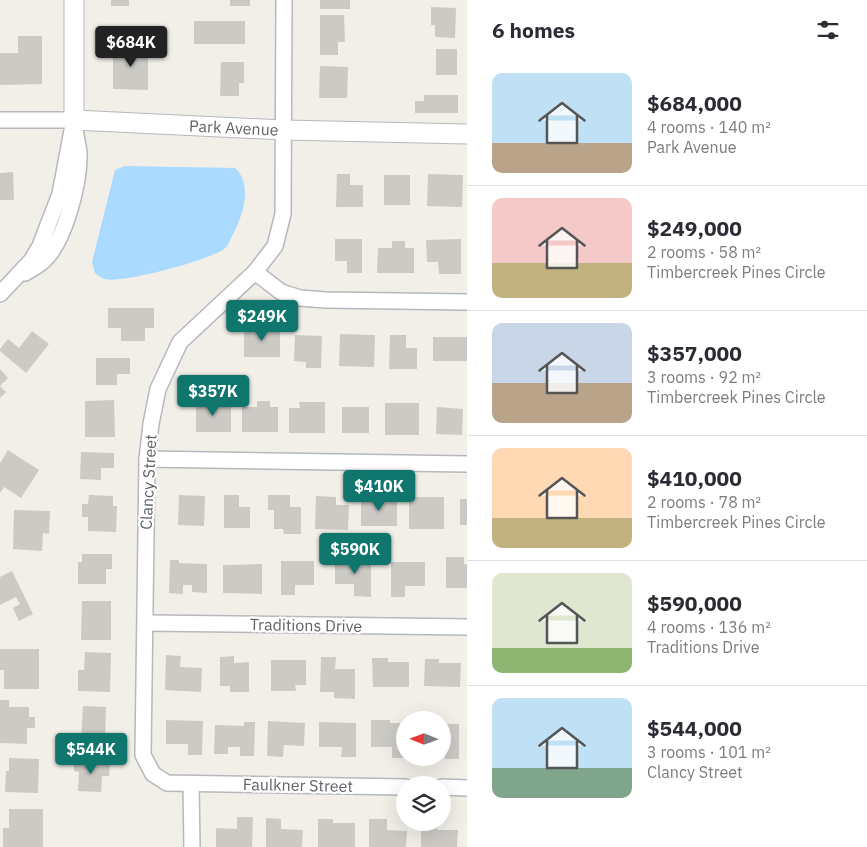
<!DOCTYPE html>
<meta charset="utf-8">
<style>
:root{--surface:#fff;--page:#f2f2f3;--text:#2b2b33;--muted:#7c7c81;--line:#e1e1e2;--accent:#0f766e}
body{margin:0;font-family:"IBM Plex Sans",sans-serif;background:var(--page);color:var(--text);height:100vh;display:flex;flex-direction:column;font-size:19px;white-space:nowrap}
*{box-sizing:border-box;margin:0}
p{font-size:16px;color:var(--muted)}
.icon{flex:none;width:28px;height:28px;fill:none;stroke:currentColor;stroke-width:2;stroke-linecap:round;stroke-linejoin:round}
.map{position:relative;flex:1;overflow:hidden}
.sheet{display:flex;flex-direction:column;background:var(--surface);width:400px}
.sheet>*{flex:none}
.needle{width:32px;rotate:271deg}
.tools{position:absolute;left:396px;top:711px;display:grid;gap:10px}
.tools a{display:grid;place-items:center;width:55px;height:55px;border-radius:50%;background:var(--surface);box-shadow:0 5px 20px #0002;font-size:25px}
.price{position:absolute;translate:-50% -42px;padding:0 11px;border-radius:5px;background:var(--accent);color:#fff;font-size:16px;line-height:32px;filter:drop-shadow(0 1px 2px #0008)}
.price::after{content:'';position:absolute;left:50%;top:30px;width:15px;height:11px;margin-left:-8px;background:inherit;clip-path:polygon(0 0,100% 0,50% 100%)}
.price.selected{background:#222;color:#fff}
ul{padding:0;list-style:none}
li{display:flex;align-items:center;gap:15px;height:125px;padding:0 25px}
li+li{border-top:1px solid var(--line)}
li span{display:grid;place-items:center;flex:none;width:140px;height:100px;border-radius:10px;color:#555}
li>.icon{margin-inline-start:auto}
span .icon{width:60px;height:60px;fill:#fffc;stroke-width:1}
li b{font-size:21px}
h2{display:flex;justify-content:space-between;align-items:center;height:60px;padding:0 25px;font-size:21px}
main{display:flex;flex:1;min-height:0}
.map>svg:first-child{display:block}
.water{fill:#aadaff}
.building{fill:#cccac5}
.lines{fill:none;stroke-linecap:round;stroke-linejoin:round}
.minor-casing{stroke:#b5b8bc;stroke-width:18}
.tertiary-casing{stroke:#b5b8bc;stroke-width:21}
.minor{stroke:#fff;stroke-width:15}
.tertiary{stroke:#fff;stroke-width:19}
.labels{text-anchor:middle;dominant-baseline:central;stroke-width:4.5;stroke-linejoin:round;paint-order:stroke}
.street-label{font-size:16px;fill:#5f6368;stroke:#fff}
</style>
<main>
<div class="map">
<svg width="467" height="847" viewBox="0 0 467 847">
<rect width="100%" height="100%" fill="#f1efe8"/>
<path class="water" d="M125 166 235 168C254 185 242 218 232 236 230 240 228 247 224 249 210 260 121 284 105 279 101 278 98 275 95 273L92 262 115 170Z"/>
<g class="building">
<rect x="111" y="0" width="18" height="6"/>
<rect x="230" y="0" width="20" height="6"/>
<rect x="320" y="0" width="30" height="9"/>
<path d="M431 7 456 8 455 38 435 37V25H431Z"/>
<path d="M320 15H344L345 42H338V55H320Z"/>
<rect x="194" y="21" width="51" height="23"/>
<path d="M18 36H42V84L0 85V53H18Z"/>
<path d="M113 46H148V90L113 89Z"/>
<rect x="436" y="49" width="21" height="26"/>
<path d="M221 62H244V83H239V96H220Z"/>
<path d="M320 66 348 67 347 98H319Z"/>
<path d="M424 95H458V113H415V101H424Z"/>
<path d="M13 172 14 200H0V173Z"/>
<path d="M337 174H350V185H363V207H336Z"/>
<path d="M428 174 463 175 462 207 427 206Z"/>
<rect x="384" y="175" width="26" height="30"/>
<path d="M335 239H362V273H347V261H335Z"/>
<path d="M461 239V274H439L438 262H427L426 240Z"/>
<path d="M392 241H405V248H414V273H377L378 248H392Z"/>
<path d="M108 308H154V328H145V341H121V328H108Z"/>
<rect x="244" y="328" width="36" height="29"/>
<path d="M32 331 49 344 26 373 0 351V349L8 339 19 348Z"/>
<path d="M340 334 375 335 374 367 339 366Z"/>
<path d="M295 335 322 336 321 368H306V362L294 361Z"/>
<path d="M390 335H406V348H417V369H389Z"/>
<rect x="433" y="337" width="34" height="24"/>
<path d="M96 358H130V374H117V385H96Z"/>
<path d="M0 369 8 378 0 386 6 392 0 398Z"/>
<path d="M114 400 115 437H85V401Z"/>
<path d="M257 401H270V407H278V432H242V407H257Z"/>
<path d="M196 402 231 403V432H196Z"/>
<path d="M299 402H325V433H289V408H300Z"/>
<rect x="385" y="403" width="34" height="32"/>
<rect x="342" y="407" width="27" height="26"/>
<path d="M437 407 463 409 462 435 436 434Z"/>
<path d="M8 450 39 470 21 498 4 487 0 493V463Z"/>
<path d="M81 452 114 453V468H101V480L80 479Z"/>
<path d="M89 495 113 496V506H117L116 532 88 531V517H82V504H88Z"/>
<path d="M179 495 205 496 204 526 178 525Z"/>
<path d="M224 495H239V507H250V528H224Z"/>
<path d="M268 495H290V507H301V534H284L283 529H274V510H268Z"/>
<path d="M316 496 336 497V505H349L348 530 315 529Z"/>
<rect x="361" y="497" width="36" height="29"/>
<rect x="409" y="497" width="35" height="32"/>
<rect x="460" y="499" width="7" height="26"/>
<path d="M14 510 50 511 49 534 43 533 42 551 13 549Z"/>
<path d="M82 554H112V569H106V584H78V562H82Z"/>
<path d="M346 555 362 556V562H371V597L354 596V584H335V561H346Z"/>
<path d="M446 557H464V564H467V588H446Z"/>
<path d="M170 560H179V563L207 564V593L192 592V585H183V594L169 593Z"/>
<path d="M281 561H314V585H295V595H281Z"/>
<path d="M391 562H425V586H405V597H391Z"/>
<path d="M262 564V594L223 593V565Z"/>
<path d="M12 571 33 614 19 621 13 608 20 604 16 597 0 605V577Z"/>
<path d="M82 601H111V640H81Z"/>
<path d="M0 649H39V689H4V670H0Z"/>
<path d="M85 652 111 653 110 692 78 691V670H84Z"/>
<path d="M166 655 181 656 180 667 202 668 201 692 165 690Z"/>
<path d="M234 656V663L249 662V692H230V686H220V657Z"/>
<path d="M321 657H336L335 669H355V699L334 698V692H320Z"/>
<path d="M372 658H388V662H409V687H373Z"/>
<path d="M425 659H439V663H461L460 687 424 686Z"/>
<path d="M271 660H306V685H295L296 691H271Z"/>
<path d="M0 700H9V707H29V717H35V728H27V744L0 743Z"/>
<path d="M83 706 106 707 105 742 81 741Z"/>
<path d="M166 720 203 721 202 755H188V744H166Z"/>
<path d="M371 720H390V723H405V758H392V747H371Z"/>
<path d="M268 721 305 723 304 746 284 745 283 757 267 756Z"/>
<path d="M244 722H255L254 756H240V747H228V754H214L215 725 244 726Z"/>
<path d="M319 722 356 723V757H341L342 747H319Z"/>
<path d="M442 724H459V759H445V748H442Z"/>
<path d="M9 758 39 759 38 793 5 792 6 771H9Z"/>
<path d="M74 760 110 762 109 776H102L101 792 78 791 79 772 74 771Z"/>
<path d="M9 809H43V847H3V828H9Z"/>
<path d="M237 817H253L252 847H216V828L237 829Z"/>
<path d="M266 818 281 819V829L303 830 302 847H266Z"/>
<path d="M318 819H333V823H355V847H318Z"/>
<path d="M369 819H387V830L407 831 406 847H369Z"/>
<path d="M421 822H438L437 830H458L457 847H421Z"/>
</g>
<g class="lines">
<g class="minor-casing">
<g id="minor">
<path d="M284 0 283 214 275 246 255 272 180 342 158 389 151 424 147 459 143 755 153 774 167 783 405 787"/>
<path d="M0 120H74"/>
<path d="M255 272 281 292 300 298 326 300 467 302"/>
<path d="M25 273C30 270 36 267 41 263 65 244 80 182 79 152 78 145 76 137 75 129"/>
<path d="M0 294 31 261 40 246 60 194 74 120"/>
<path d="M147 459 467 464"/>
<path d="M146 623 467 627"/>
<path d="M191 784 192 847"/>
<path d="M442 787 467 788"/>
</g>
</g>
<g class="tertiary-casing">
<g id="tertiary">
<path id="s1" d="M74 0V120L284 130 467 134"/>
</g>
</g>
<use href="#minor" class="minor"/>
<use href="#tertiary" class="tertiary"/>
</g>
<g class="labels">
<g class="street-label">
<text stroke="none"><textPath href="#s1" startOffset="280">Park Avenue</textPath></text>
<text transform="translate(148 482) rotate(-87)">Clancy Street</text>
<text transform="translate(306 625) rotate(1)">Traditions Drive</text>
<text transform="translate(298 785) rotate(1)">Faulkner Street</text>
</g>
</g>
</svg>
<div class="tools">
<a><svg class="needle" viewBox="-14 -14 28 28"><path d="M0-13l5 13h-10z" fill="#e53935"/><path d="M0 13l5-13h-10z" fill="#7c7c81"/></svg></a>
<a><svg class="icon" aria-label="layers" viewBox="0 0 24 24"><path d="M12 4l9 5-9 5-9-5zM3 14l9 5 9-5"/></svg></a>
</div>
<b class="price selected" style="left:131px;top:68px">$684K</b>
<b class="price" style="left:262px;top:342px">$249K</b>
<b class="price" style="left:213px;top:417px">$357K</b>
<b class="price" style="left:379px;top:512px">$410K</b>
<b class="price" style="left:355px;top:575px">$590K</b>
<b class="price" style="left:91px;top:775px">$544K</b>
</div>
<section class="sheet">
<h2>6 homes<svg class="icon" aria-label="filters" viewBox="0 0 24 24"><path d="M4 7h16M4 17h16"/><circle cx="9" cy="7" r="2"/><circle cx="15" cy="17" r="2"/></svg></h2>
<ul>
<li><span style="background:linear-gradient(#bfe0f5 70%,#b9a48a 0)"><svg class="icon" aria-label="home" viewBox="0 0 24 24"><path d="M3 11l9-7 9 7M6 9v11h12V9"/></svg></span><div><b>$684,000</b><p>4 rooms · 140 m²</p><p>Park Avenue</p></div></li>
<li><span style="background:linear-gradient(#f6c9c9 65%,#c2b280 0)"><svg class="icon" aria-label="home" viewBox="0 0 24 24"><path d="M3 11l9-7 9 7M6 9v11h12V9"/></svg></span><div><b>$249,000</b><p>2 rooms · 58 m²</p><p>Timbercreek Pines Circle</p></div></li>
<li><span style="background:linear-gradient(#c9d6e8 60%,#b9a48a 0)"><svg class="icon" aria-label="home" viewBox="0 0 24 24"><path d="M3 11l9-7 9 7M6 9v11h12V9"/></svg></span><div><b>$357,000</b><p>3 rooms · 92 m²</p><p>Timbercreek Pines Circle</p></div></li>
<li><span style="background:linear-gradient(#ffd9b3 70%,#c2b280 0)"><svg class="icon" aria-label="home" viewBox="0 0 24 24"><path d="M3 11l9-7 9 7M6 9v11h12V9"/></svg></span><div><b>$410,000</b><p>2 rooms · 78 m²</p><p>Timbercreek Pines Circle</p></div></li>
<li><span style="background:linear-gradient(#dfe7d0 75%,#8fb573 0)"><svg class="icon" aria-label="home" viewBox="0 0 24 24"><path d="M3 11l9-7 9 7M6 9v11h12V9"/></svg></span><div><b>$590,000</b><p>4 rooms · 136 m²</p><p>Traditions Drive</p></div></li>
<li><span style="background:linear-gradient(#bfe0f5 70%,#7fa58c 0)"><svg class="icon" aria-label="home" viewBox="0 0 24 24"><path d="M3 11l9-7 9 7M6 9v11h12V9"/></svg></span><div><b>$544,000</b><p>3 rooms · 101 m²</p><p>Clancy Street</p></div></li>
</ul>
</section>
</main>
